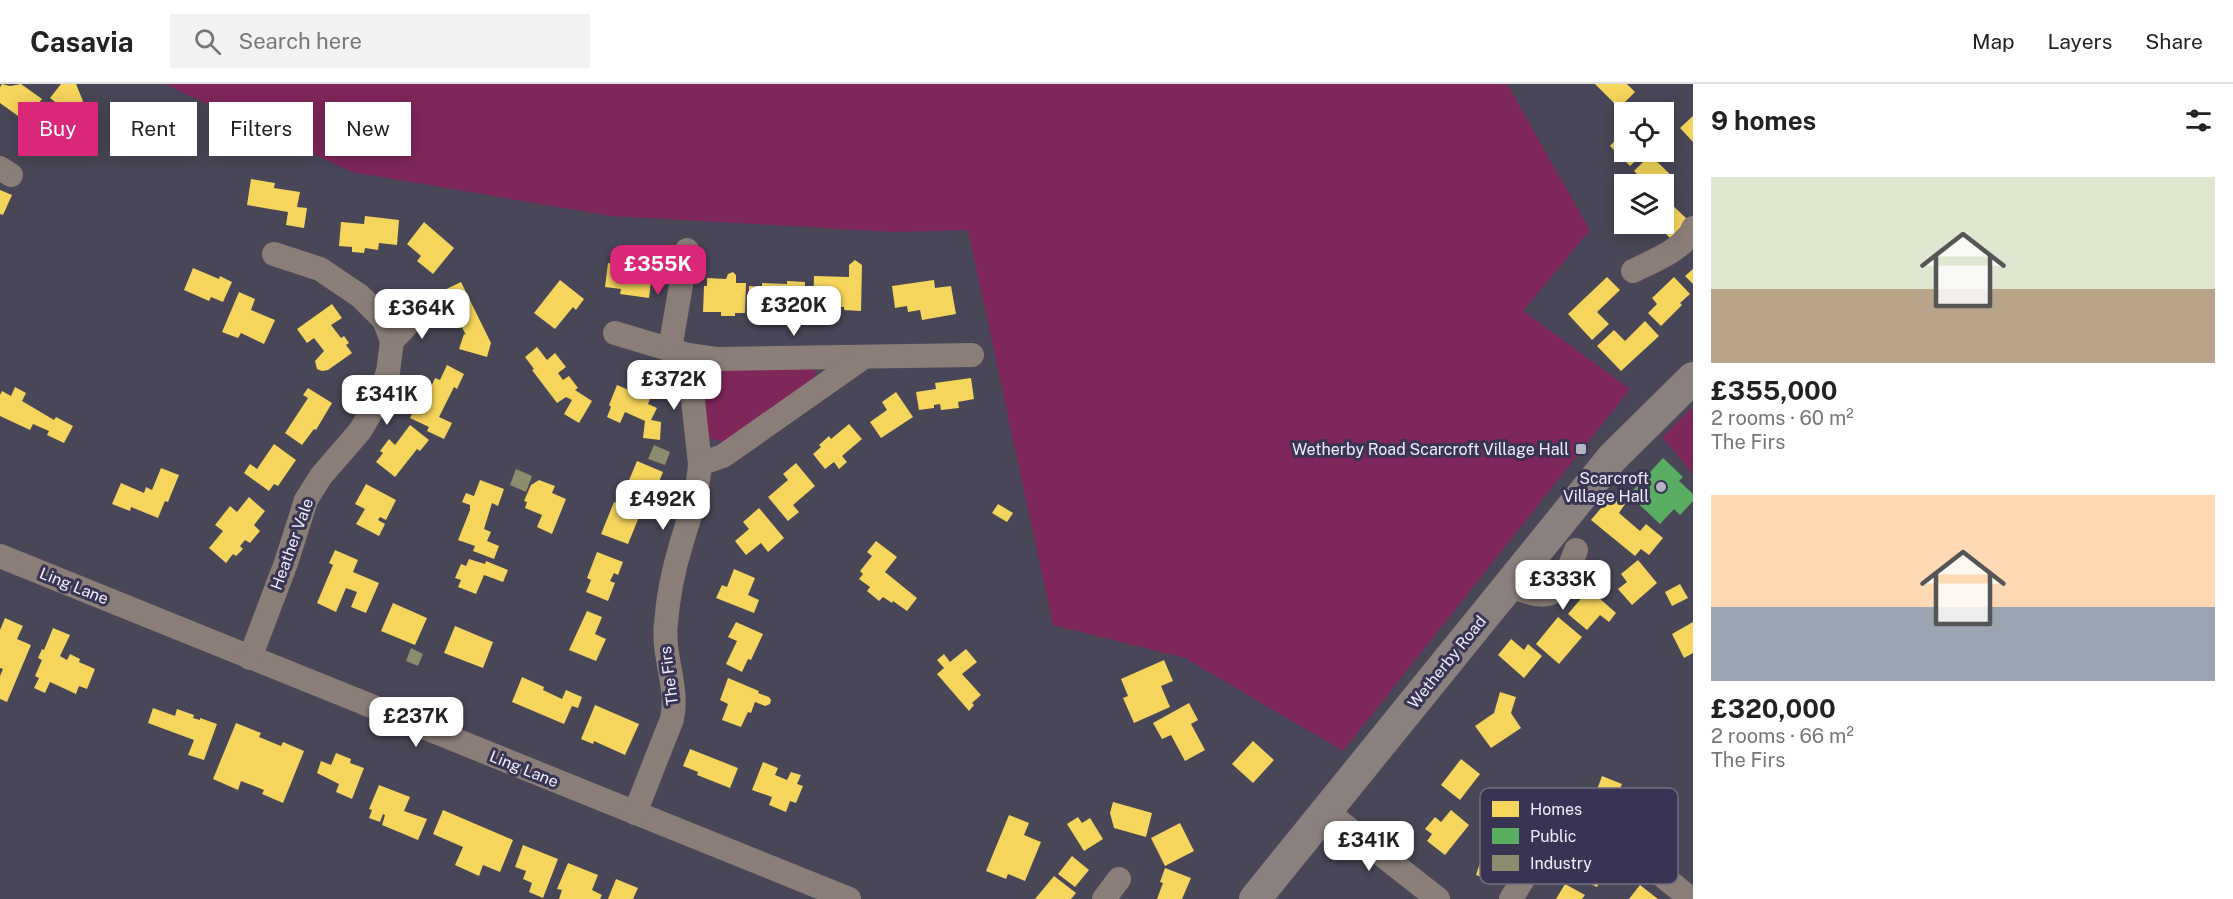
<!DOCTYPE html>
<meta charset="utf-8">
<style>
:root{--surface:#fff;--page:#f2f2f2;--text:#222;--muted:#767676;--line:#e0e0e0;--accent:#db2777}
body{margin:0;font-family:"Public Sans",sans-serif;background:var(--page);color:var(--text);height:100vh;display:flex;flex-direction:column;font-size:22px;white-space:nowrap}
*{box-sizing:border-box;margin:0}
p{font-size:20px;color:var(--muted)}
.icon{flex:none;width:33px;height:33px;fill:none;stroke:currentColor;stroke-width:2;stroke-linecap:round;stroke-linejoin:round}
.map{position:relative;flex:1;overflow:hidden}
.side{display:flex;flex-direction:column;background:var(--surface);width:540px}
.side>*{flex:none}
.hud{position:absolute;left:18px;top:18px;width:570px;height:54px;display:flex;gap:12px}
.buttons{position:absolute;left:1614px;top:18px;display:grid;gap:12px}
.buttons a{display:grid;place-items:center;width:60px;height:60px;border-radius:0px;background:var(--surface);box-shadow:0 3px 15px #0003;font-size:30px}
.price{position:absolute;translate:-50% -51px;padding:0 14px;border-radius:12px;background:#fff;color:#222;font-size:20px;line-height:39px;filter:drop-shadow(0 2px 3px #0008)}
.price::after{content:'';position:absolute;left:50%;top:36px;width:18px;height:14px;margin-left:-9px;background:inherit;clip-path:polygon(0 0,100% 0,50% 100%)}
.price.on{background:var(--accent);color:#fff}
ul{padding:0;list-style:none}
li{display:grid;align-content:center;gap:12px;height:318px;padding:0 18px}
li span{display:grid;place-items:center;height:186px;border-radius:0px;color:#555}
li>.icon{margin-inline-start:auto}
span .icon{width:108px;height:108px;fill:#fffc;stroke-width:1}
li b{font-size:26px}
h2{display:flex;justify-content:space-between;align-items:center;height:72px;padding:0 18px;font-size:26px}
.pill{padding:0 21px;border-radius:0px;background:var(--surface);box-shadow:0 3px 15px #0003;font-size:21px;line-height:54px}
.pill.on{background:var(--accent);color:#fff}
header{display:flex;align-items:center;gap:36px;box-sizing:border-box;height:84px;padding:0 30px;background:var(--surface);border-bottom:2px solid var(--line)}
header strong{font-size:28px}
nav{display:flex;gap:33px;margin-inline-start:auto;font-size:21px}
.search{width:420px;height:54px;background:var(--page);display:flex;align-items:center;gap:15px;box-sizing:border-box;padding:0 21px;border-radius:0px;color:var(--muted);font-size:22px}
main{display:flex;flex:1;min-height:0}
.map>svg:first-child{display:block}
.green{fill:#7f265a}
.homes{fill:#f6d55c}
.public{fill:#5aae61}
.industry{fill:#8c8c6e}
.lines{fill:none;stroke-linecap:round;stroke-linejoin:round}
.minor{stroke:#8b7e78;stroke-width:24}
.major{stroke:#8b8080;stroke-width:32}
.poi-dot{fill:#b6b3c4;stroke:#393453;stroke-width:2}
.labels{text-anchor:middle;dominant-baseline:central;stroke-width:6;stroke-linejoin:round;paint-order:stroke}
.poi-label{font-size:16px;fill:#f0eefe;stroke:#393453;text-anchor:end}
.street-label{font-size:16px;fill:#f0eefe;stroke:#393453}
.key{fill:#393453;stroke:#706c86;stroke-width:1.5}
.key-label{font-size:16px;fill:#f0eefe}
</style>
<header>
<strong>Casavia</strong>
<div class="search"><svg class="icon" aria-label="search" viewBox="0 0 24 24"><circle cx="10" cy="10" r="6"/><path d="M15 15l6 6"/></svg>Search here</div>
<nav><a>Map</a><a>Layers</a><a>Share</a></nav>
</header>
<main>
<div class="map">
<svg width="1693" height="815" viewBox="0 0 1693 815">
<rect width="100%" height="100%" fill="#494657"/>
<g class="green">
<path d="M165 0H1507L1590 146 1523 227 1630 305 1343 667 1185 574 1053 541 968 146 895 148 611 132 352 88Z"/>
<path d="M813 279 816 294 724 358 709 354 702 285Z"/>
<path d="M1693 323V390L1662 353Z"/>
</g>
<g class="homes">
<path d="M2 0 10 2 21 0 42 15 28 33 21 28 18 32 0 19V3Z"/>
<path d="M61 0H76L83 17 71 33 87 46 72 66 42 44 59 21 50 14Z"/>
<path d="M1595 0H1627L1635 8 1619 24Z"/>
<path d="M1693 32V58L1680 44Z"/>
<path d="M1624 47V68H1645L1630 82 1610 62Z"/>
<path d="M1650 71 1674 94 1664 105V100H1647L1634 87Z"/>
<path d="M251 95 275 99 274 104 300 108 297 123 307 124 304 144 286 141 288 128 247 121Z"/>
<path d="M0 106 12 111 3 131 0 130Z"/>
<path d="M1667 116 1688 136 1670 154 1656 140H1664V119Z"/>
<path d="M365 132 399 136 397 161 379 159 378 166 365 164 364 169 352 168V163L339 162 341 138 364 140Z"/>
<path d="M424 138 454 164 433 190 417 177 421 172 407 160Z"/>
<path d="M631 171 654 175 649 214 620 210 621 205 605 203 608 179 629 182Z"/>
<path d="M855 176 862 181 861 227 844 226V223L813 222 814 192 849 193V181Z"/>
<path d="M193 184 219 195 220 192 232 198 223 218 211 213 209 217 184 206Z"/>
<path d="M1693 185V200L1685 192Z"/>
<path d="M733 188 736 191V199H746L745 229H735V232H721V228H703L704 202H707V194L726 195 728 190Z"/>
<path d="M1607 193 1620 206 1597 228 1609 240 1592 256 1568 230Z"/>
<path d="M1674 193 1690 210 1680 219 1682 221 1661 242 1648 229 1657 220 1652 214Z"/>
<path d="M560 196 584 215 576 226 573 223 555 245 534 229Z"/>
<path d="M934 196 935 204 951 202 956 230 922 236 920 226 908 228 907 222 895 224 892 202Z"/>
<path d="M787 197 805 198 804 230H784V226L764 225V228H748L749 202 762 203V199L787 200Z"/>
<path d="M461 198 491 259 487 273 459 265 464 250 466 251 459 238 454 240 438 209Z"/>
<path d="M239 208 255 215 251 226 275 236 264 260 241 249 238 254 222 248Z"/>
<path d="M332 220 342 234 331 241 341 254 344 252 349 259 346 261 352 269 328 286 322 287 317 285 315 277 324 267 314 254 307 259 297 245Z"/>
<path d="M1645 237 1659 252 1621 287 1597 262 1614 246 1625 257Z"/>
<path d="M537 263 547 276 555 269 566 283 558 289 563 296 569 292 578 304 575 306 592 317 579 339 564 330 572 316 566 313 557 319 532 286 534 285 525 273Z"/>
<path d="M447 281 464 290 457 305 454 303 439 333 452 339 444 355 427 347 429 343 410 334 418 318 413 316 421 298 431 303 435 294 440 296Z"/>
<path d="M971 294 974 315 958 318 959 324 941 326 940 320 934 321V324L919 326 916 308 936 305 935 299Z"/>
<path d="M617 301 650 315 648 320 657 324 651 336 661 338 660 356 643 354 645 337 625 328 620 339 607 333 611 323 609 321Z"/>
<path d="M15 303 26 309 22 317 54 336 56 333 73 342 64 359 47 351 49 347 33 340 30 346 0 332V311L2 307 11 312Z"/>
<path d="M308 304 332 319 316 346 314 345 302 361 285 349 308 314 303 311Z"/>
<path d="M896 308 913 333 881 354 870 338 887 326 882 318Z"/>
<path d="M849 340 862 355 842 372 847 378 839 385 834 378 825 385 813 370 821 363 819 361 829 352 831 355Z"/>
<path d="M410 341 429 356 420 367 417 365 395 393 376 378 383 369 380 367 389 355 395 361Z"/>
<path d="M274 360 296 376 278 402 274 400 269 407 244 389 250 380 257 385Z"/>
<path d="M637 377 663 388 651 417 625 406Z"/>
<path d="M796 379 815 402 793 421 799 428 788 437 768 413 788 396 783 390Z"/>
<path d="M161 384 179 391 168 418 165 417 158 434 131 423 130 427 112 420 121 399 144 409 146 403 152 406Z"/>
<path d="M480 396 504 405 498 422 492 419 484 445 491 448 487 457 499 462 494 475 473 467 475 462 458 456 470 426V421L462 418 466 409 474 412Z"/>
<path d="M539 396 555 402 552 409 566 415 552 450 537 443 542 431 525 424 527 418 524 417 531 401Z"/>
<path d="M366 400 396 416 386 436 380 433 378 436 385 440 379 452 356 440 365 425 355 420Z"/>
<path d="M1613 410 1625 420 1619 429 1640 447 1646 440 1663 454 1649 471 1641 465 1635 472 1591 436Z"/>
<path d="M249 413 265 427 254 441 260 447 250 459 245 456 240 462 243 465 236 472 233 470 226 479 209 464 223 447 215 441 230 422 237 428Z"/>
<path d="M614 418 641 428 628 460 601 450Z"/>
<path d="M998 420 1013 429 1007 438 992 429Z"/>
<path d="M759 424 784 454 768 468 761 459 746 471 735 457 749 445 743 438Z"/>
<path d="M876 457 897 473 885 488 917 514 907 527 893 517 892 519 883 513 879 517 867 507 870 503 859 495 863 490 860 487 872 472 867 468Z"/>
<path d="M335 466 358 476 353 488 379 499 366 529 351 523 357 508 346 504 336 528 317 519 333 481 329 479Z"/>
<path d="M597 468 623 478 618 491 614 489 610 497 615 499 608 517 586 508 591 496 587 494Z"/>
<path d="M469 475 485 480 486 477 508 486 503 498 484 491 476 510 458 503 461 496 455 494 461 480 466 482Z"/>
<path d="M1638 476 1657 499 1632 521 1618 505 1627 498 1621 490Z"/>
<path d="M734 485 755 494 748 511 759 516 754 529 716 514 722 501 727 503Z"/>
<path d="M1680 500 1688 514 1672 522 1665 508Z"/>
<path d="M1589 505 1616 529 1609 538 1600 531 1587 546 1568 530Z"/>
<path d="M393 519 427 534 415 561 381 547Z"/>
<path d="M587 527 602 533 595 550 606 555 596 577 569 566Z"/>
<path d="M1558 533 1582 553 1559 580 1536 560Z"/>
<path d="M5 534 23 542 17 555 31 561 7 618 0 615V592L3 585 0 584V546Z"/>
<path d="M736 538 763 550 751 576 748 575 742 588 726 580 737 557 728 553Z"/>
<path d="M1693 538V569L1684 574 1672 550Z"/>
<path d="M455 542 493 558 483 584 444 569Z"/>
<path d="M53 544 70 551 60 572 67 576 70 570 80 575 79 578 95 585 87 605 79 602 76 610 50 598 45 609 34 604 39 594 35 592 42 576 38 574 42 565 44 566Z"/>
<path d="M1511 555 1524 566 1528 560 1542 572 1524 594 1498 571Z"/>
<path d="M966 565 977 578 962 590 981 611 972 619 974 621 969 627 937 590 944 584 937 576 944 570 950 578Z"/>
<path d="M1164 576 1173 597 1161 602 1170 623 1134 639 1123 614 1128 612 1121 595Z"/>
<path d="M522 593 544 603 543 606 562 615 566 606 582 613 578 624 572 622 564 640 512 618Z"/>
<path d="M728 594 759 607 758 609 769 613 771 616 770 620 765 622 755 618 751 629 748 628 741 643 722 636 728 620 720 616Z"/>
<path d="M1500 608 1516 613 1511 629 1521 644 1491 664 1475 642 1494 629Z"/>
<path d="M1189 619 1198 636 1191 640 1205 666 1185 677 1171 651 1162 655 1153 639Z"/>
<path d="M595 621 639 640 625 671 594 657 593 660 581 655Z"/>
<path d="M153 624 175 632 177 625 194 631 193 634 200 636V634L217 640 204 676 188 671 194 656 148 639Z"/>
<path d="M236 639 261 649 259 653 281 662 283 658 304 667 283 719 262 710 264 706 241 697 238 706 213 695Z"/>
<path d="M1253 657 1274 676 1253 699 1232 680Z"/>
<path d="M690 665 738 684 730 704 697 691 698 688 683 682Z"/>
<path d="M336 669 351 675 350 679 364 684 352 715 336 708 339 700 317 689 321 677 331 681Z"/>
<path d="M1461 675 1480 690 1460 716 1441 701Z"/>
<path d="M763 678 778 684 775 691 787 696 791 688 801 691 797 700 803 702 796 719 790 717 786 728 769 721 772 713 752 706Z"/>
<path d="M1602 692 1622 700 1613 722 1594 714Z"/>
<path d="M379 701 410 713 404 727 427 735 418 756 382 741 385 731 383 730 380 738 369 734 372 726 369 725Z"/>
<path d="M1113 718 1152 729 1146 753 1114 744 1110 729Z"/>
<path d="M443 726 513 756 500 788 483 781 479 792 455 781 463 763 433 750Z"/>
<path d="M1451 726 1469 741 1445 771 1427 757 1432 750 1425 745 1435 733 1441 738Z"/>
<path d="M1009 731 1029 739 1024 751 1041 758 1025 797 1008 790 1006 795 986 787Z"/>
<path d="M1078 733 1082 739 1090 734 1103 755 1084 767 1067 740Z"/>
<path d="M1180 739 1194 767 1165 782 1151 754Z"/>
<path d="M523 761 558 775 543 814 529 808 532 799 523 795 526 787 515 783Z"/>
<path d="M1584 761 1611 775 1597 803 1576 793 1584 777 1577 774Z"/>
<path d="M1483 770 1498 775 1496 782 1508 786 1503 800 1476 791Z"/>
<path d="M1072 772 1089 786 1075 803 1058 790Z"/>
<path d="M568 779 598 791 592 806 602 811 600 815H559L562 806 557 805Z"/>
<path d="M1165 784 1191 794 1182 815H1157L1163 799 1160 798Z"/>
<path d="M1054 792 1076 809 1071 815H1035Z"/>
<path d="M616 795 638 804 633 815H608Z"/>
<path d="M1565 800 1585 811 1582 815H1556Z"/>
<path d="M1640 801 1658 815H1629Z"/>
</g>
<path class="public" d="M1663 374 1683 393 1679 397 1693 410V417L1680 431 1674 425 1660 440 1629 411Z"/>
<g class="industry">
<path d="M654 361 670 368 665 381 648 375Z"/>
<path d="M516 385 532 392 526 408 510 401Z"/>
<path d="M411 564 423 570 418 582 406 577Z"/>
</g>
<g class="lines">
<g class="minor">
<path d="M0 84 11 91"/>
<path d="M1633 187C1651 178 1687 164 1693 144"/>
<path d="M615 249 688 271 716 275 972 271"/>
<path d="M392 257 420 227"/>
<path d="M670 265 687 166"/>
<path d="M688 271 700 380"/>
<path d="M0 472 849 815"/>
<path d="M1509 501C1557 522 1560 508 1576 466"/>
<path d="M250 574 286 479 306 416 321 392 360 347 377 318 388 288 392 257 384 236 360 212 320 185 274 170"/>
<path d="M1326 727 1438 815"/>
<path d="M635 729 672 635C679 603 662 572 666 539 668 513 673 487 681 461 689 434 698 409 700 380L723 372 864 273"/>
<path d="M1104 815 1119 795"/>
<path d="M1511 815C1523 794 1556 745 1582 741 1590 739 1597 742 1605 745L1691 815"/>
</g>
<path class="major" d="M1255 815 1612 374 1693 294"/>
</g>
<g class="poi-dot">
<rect x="1575" y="359" width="12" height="12" rx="3"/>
<circle cx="1661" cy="403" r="6"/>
</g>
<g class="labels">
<g class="poi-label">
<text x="1569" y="365">Wetherby Road Scarcroft Village Hall</text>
<text x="1649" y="394">Scarcroft<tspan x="1649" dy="18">Village Hall</tspan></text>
</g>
<g class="street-label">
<text transform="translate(292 460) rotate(-70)">Heather Vale</text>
<text transform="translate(74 502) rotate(22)">Ling Lane</text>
<text transform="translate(1447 578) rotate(-51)">Wetherby Road</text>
<text transform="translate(669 592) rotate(-97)">The Firs</text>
<text transform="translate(524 685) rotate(22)">Ling Lane</text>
</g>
</g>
<rect x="1480" y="704" width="198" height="96" rx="9" class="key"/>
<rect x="1492" y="717" width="27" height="16" fill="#f6d55c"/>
<rect x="1492" y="744" width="27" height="16" fill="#5aae61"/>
<rect x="1492" y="771" width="27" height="16" fill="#8c8c6e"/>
<g class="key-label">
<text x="1530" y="731">Homes</text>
<text x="1530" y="758">Public</text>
<text x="1530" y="785">Industry</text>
</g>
</svg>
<div class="buttons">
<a><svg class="icon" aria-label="locate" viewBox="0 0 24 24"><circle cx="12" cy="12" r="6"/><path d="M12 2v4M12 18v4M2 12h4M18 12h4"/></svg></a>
<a><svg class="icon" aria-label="layers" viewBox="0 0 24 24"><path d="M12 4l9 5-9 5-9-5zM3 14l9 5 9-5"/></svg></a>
</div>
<b class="price on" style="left:658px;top:212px">£355K</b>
<b class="price" style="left:794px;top:253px">£320K</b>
<b class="price" style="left:422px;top:256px">£364K</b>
<b class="price" style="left:674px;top:327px">£372K</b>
<b class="price" style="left:387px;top:342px">£341K</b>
<b class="price" style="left:663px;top:447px">£492K</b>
<b class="price" style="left:1563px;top:527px">£333K</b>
<b class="price" style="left:416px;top:664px">£237K</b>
<b class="price" style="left:1369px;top:788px">£341K</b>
<div class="hud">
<a class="pill on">Buy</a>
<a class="pill">Rent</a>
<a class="pill">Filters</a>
<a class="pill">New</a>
</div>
</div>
<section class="side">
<h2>9 homes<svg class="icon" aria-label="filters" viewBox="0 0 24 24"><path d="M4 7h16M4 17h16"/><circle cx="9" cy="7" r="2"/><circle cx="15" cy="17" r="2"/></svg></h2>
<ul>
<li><span style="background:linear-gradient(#dfe7d0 60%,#b9a48a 0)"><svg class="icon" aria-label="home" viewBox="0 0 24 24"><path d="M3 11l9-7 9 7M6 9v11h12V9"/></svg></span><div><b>£355,000</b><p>2 rooms · 60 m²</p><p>The Firs</p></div></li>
<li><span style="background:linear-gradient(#ffd9b3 60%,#9aa5b1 0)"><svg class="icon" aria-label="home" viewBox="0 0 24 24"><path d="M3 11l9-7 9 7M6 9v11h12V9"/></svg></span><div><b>£320,000</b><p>2 rooms · 66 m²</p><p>The Firs</p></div></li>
</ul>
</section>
</main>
